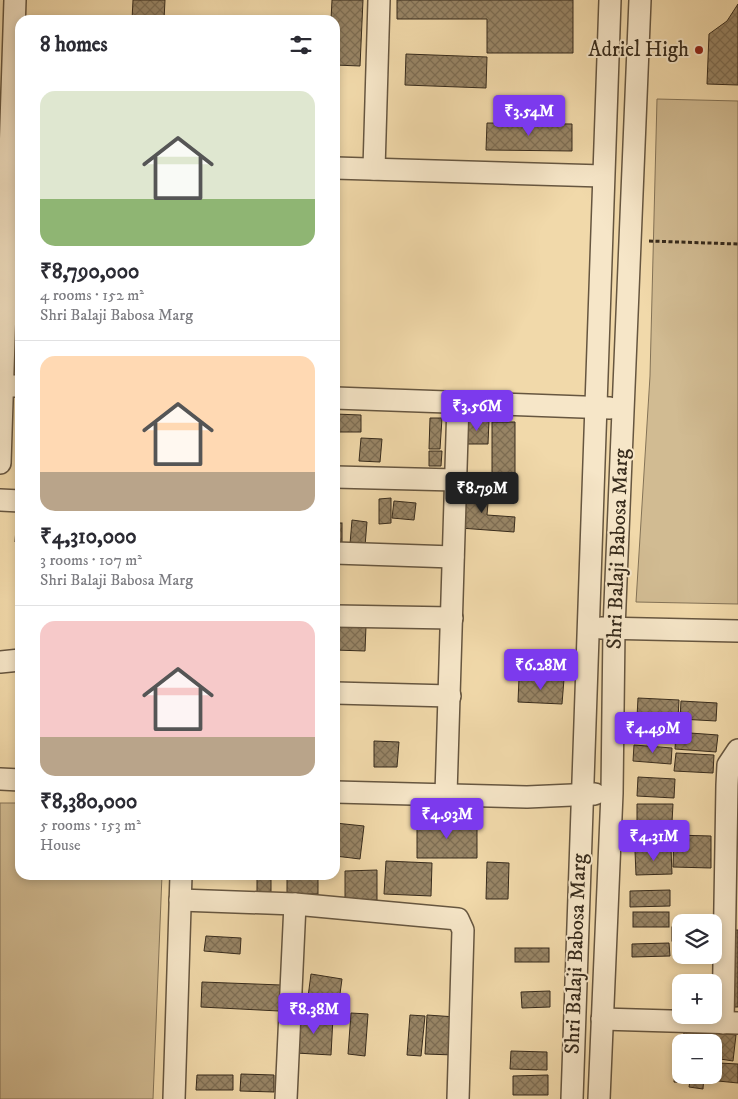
<!DOCTYPE html>
<meta charset="utf-8">
<style>
:root{--surface:#fff;--page:#f2f2f3;--text:#2b2b33;--muted:#7c7c81;--line:#e1e1e2;--accent:#7c3aed}
body{margin:0;font-family:"IM FELL DW Pica",serif;background:var(--page);color:var(--text);height:100vh;display:flex;flex-direction:column;font-size:19px;white-space:nowrap}
*{box-sizing:border-box;margin:0}
p{font-size:16px;color:var(--muted)}
.icon{flex:none;width:28px;height:28px;fill:none;stroke:currentColor;stroke-width:2;stroke-linecap:round;stroke-linejoin:round}
.map{position:relative;flex:1;overflow:hidden}
.sheet{position:absolute;left:15px;top:15px;width:325px;height:865px;display:flex;flex-direction:column;background:var(--surface);border-radius:15px;box-shadow:0 2px 8px #0003}
.sheet>*{flex:none}
.buttons{position:absolute;left:672px;top:914px;display:grid;gap:10px}
.buttons a{display:grid;place-items:center;width:50px;height:50px;border-radius:10px;background:var(--surface);box-shadow:0 2px 8px #0003;font-size:25px}
.price{position:absolute;translate:-50% -42px;padding:0 11px;border-radius:5px;background:var(--accent);color:#fff;font-size:16px;line-height:32px;filter:drop-shadow(0 1px 2px #0008)}
.price::after{content:'';position:absolute;left:50%;top:30px;width:15px;height:11px;margin-left:-8px;background:inherit;clip-path:polygon(0 0,100% 0,50% 100%)}
.price.selected{background:#222;color:#fff}
ul{padding:0;list-style:none}
li{display:grid;align-content:center;gap:10px;height:265px;padding:0 25px}
li+li{border-top:1px solid var(--line)}
li span{display:grid;place-items:center;height:155px;border-radius:15px;color:#555}
li>.icon{margin-inline-start:auto}
span .icon{width:90px;height:90px;fill:#fffc;stroke-width:1}
li b{font-size:21px}
h2{display:flex;justify-content:space-between;align-items:center;height:60px;padding:0 25px;font-size:21px}
.map>svg:first-child{display:block}
.green{fill:#d1bb92;stroke:#847357}
.building{fill:url(#building-cross-hatch);stroke:#372b1c}
.lines{fill:none;stroke-linecap:round;stroke-linejoin:round}
.minor-casing{stroke:#665640;stroke-width:24}
.path{stroke:#372b1c;stroke-width:3;stroke-dasharray:4 2.5;stroke-linecap:butt}
.minor{stroke:#f6e6c8;stroke-width:21}
.poi-dot{fill:#8f2418;stroke:#f6e6c8;stroke-width:2}
.labels{text-anchor:middle;dominant-baseline:central;stroke-width:4;stroke-linejoin:round;paint-order:stroke}
.poi-label{font-size:21px;fill:#372b1c;stroke:#f6e6c8;text-anchor:end}
.street-label{font-size:21px;fill:#372b1c;stroke:#f6e6c8}
</style>
<div class="map">
<svg width="738" height="1099" viewBox="0 0 738 1099">
<defs>
<pattern id="building-cross-hatch" width="8" height="8" patternUnits="userSpaceOnUse" patternTransform="scale(1.25)"><rect width="8" height="8" fill="#988566"/><path d="M0 0l8 8M0 8l8-8" fill="none" stroke="#7d6d53"/></pattern>
</defs>
<rect width="100%" height="100%" fill="#f1d9aa"/>
<filter id="stains"><feTurbulence type="fractalNoise" baseFrequency=".004" numOctaves="4"/><feColorMatrix values="0 0 0 0 .2 0 0 0 0 .09 0 0 0 0 .02 0 0 0 .5 -.17"/></filter>
<radialGradient id="worn" r=".72"><stop offset=".6" stop-color="#630" stop-opacity="0"/><stop offset="1" stop-color="#630" stop-opacity=".3"/></radialGradient>
<g class="green">
<path d="M657 99 738 101V604L636 602 650 376Z"/>
<path d="M0 803H20V875H162L153 1099H0Z"/>
</g>
<g class="building">
<path d="M133 0H165L164 20H132Z"/>
<path d="M332 0H363L360 66 335 65V20H331Z"/>
<path d="M397 0H573V53H487V19H397Z"/>
<path d="M738 4V85L707 84 709 34 727 21Z"/>
<path d="M406 54 487 57 486 88 405 85Z"/>
<path d="M487 123 572 124V151L486 150Z"/>
<path d="M335 414 361 415V432H335Z"/>
<path d="M430 418H442L440 449H429Z"/>
<path d="M466 420H489L488 444H466Z"/>
<path d="M492 422H515V478L492 479Z"/>
<path d="M361 438 382 439 380 462 359 461Z"/>
<path d="M429 451H442L441 466H429Z"/>
<path d="M464 489 489 491 487 515 515 517 514 532 460 528Z"/>
<path d="M391 498V523L379 524V499Z"/>
<path d="M394 501 416 503 414 520 392 518Z"/>
<path d="M352 520 367 522 365 546 350 544Z"/>
<rect x="335" y="523" width="7" height="22"/>
<path d="M16 528H20V542H15Z"/>
<path d="M335 625 366 626 365 651 335 650Z"/>
<path d="M519 678 564 679 562 704 518 702Z"/>
<path d="M638 698 679 700 678 719 637 717Z"/>
<path d="M681 701 717 703 716 721 680 719Z"/>
<path d="M676 732 718 735 716 752 675 749Z"/>
<path d="M374 741 399 742 397 767H374Z"/>
<path d="M634 745 672 748 671 764 633 761Z"/>
<path d="M676 753 714 755 713 773 674 771Z"/>
<path d="M638 777 675 779 674 798 637 796Z"/>
<path d="M637 804H673L672 822H637Z"/>
<path d="M477 821V858H417V822Z"/>
<path d="M335 823 364 826 360 859 335 856Z"/>
<path d="M674 835 711 836V868L673 867Z"/>
<path d="M671 849 672 874 636 875 635 851Z"/>
<path d="M386 861 432 863 431 896 384 894Z"/>
<path d="M487 862 509 863 508 899H486Z"/>
<path d="M377 870V900H345V871Z"/>
<rect x="257" y="875" width="14" height="17"/>
<rect x="287" y="875" width="31" height="19"/>
<path d="M670 890V906L630 907V891Z"/>
<rect x="633" y="912" width="36" height="15"/>
<rect x="672" y="927" width="9" height="14"/>
<path d="M735 930H738V1007H730Z"/>
<path d="M206 936 241 938 240 954 204 951Z"/>
<path d="M669 943 670 956 632 957V944Z"/>
<rect x="515" y="948" width="34" height="14"/>
<path d="M311 974 342 979 337 1016 306 1012Z"/>
<path d="M202 982 281 985 279 1011 201 1007Z"/>
<path d="M550 991V1007L522 1008 521 992Z"/>
<path d="M351 1013 368 1014 365 1056 348 1054Z"/>
<path d="M298 1015 333 1017 331 1055 296 1053Z"/>
<path d="M410 1015 425 1016 421 1056 407 1055Z"/>
<path d="M427 1015 456 1017 454 1055 425 1054Z"/>
<path d="M684 1032 703 1033V1042H683Z"/>
<path d="M710 1032 736 1035 733 1061 714 1058V1042H709Z"/>
<path d="M511 1051 547 1052V1070L510 1069Z"/>
<path d="M676 1059H681V1075H688V1083L674 1082Z"/>
<path d="M719 1063 738 1064V1083L718 1081Z"/>
<path d="M241 1074 274 1075V1092L240 1091Z"/>
<path d="M197 1075H233V1090H196Z"/>
<path d="M548 1075V1095H513V1076Z"/>
<path d="M691 1075H704L703 1089 689 1087Z"/>
</g>
<g class="lines">
<g class="minor-casing">
<g id="minor">
<path d="M335 168 603 176"/>
<path d="M374 169 379 0"/>
<path d="M2 386H20"/>
<path d="M335 398 610 408"/>
<path d="M0 463 15 0"/>
<path d="M335 477 455 480"/>
<path d="M0 500 20 501"/>
<path d="M335 553 453 557"/>
<path d="M335 616 452 618"/>
<path d="M601 628 738 631"/>
<path d="M0 662 20 660"/>
<path d="M335 693 450 696"/>
<path d="M0 779 20 780"/>
<path d="M335 792 527 797 595 794"/>
<path d="M446 794 458 403"/>
<path d="M180 900 295 904 458 919 463 930 458 1099"/>
<path d="M602 1019 738 1023"/>
<path d="M723 1023 727 785 728 765 738 750"/>
<path d="M174 1099 181 875"/>
<path d="M286 1099 295 904"/>
<path d="M572 1099 610 0"/>
<path d="M599 1099 612 793 614 629 640 0"/>
</g>
</g>
<path class="path" d="M649 241 738 244"/>
<use href="#minor" class="minor"/>
</g>
<circle class="poi-dot" cx="699" cy="50" r="5"/>
<g class="labels">
<g class="poi-label">
<text x="689" y="50">Adriel High</text>
</g>
<g class="street-label">
<text transform="translate(618 549) rotate(-88)">Shri Balaji Babosa Marg</text>
<text transform="translate(576 954) rotate(-88)">Shri Balaji Babosa Marg</text>
</g>
</g>
<rect width="100%" height="100%" filter="url(#stains)"/>
<rect width="100%" height="100%" fill="url(#worn)"/>
</svg>
<div class="buttons">
<a><svg class="icon" aria-label="layers" viewBox="0 0 24 24"><path d="M12 4l9 5-9 5-9-5zM3 14l9 5 9-5"/></svg></a>
<a>+</a>
<a>−</a>
</div>
<b class="price" style="left:529px;top:137px">₹3.54M</b>
<b class="price" style="left:477px;top:432px">₹3.56M</b>
<b class="price selected" style="left:482px;top:514px">₹8.79M</b>
<b class="price" style="left:541px;top:691px">₹6.28M</b>
<b class="price" style="left:653px;top:754px">₹4.49M</b>
<b class="price" style="left:447px;top:840px">₹4.93M</b>
<b class="price" style="left:654px;top:862px">₹4.31M</b>
<b class="price" style="left:314px;top:1035px">₹8.38M</b>
<section class="sheet">
<h2>8 homes<svg class="icon" aria-label="filters" viewBox="0 0 24 24"><path d="M4 7h16M4 17h16"/><circle cx="9" cy="7" r="2"/><circle cx="15" cy="17" r="2"/></svg></h2>
<ul>
<li><span style="background:linear-gradient(#dfe7d0 70%,#8fb573 0)"><svg class="icon" aria-label="home" viewBox="0 0 24 24"><path d="M3 11l9-7 9 7M6 9v11h12V9"/></svg></span><div><b>₹8,790,000</b><p>4 rooms · 152 m²</p><p>Shri Balaji Babosa Marg</p></div></li>
<li><span style="background:linear-gradient(#ffd9b3 75%,#b9a48a 0)"><svg class="icon" aria-label="home" viewBox="0 0 24 24"><path d="M3 11l9-7 9 7M6 9v11h12V9"/></svg></span><div><b>₹4,310,000</b><p>3 rooms · 107 m²</p><p>Shri Balaji Babosa Marg</p></div></li>
<li><span style="background:linear-gradient(#f6c9c9 75%,#b9a48a 0)"><svg class="icon" aria-label="home" viewBox="0 0 24 24"><path d="M3 11l9-7 9 7M6 9v11h12V9"/></svg></span><div><b>₹8,380,000</b><p>5 rooms · 153 m²</p><p>House</p></div></li>
</ul>
</section>
</div>
